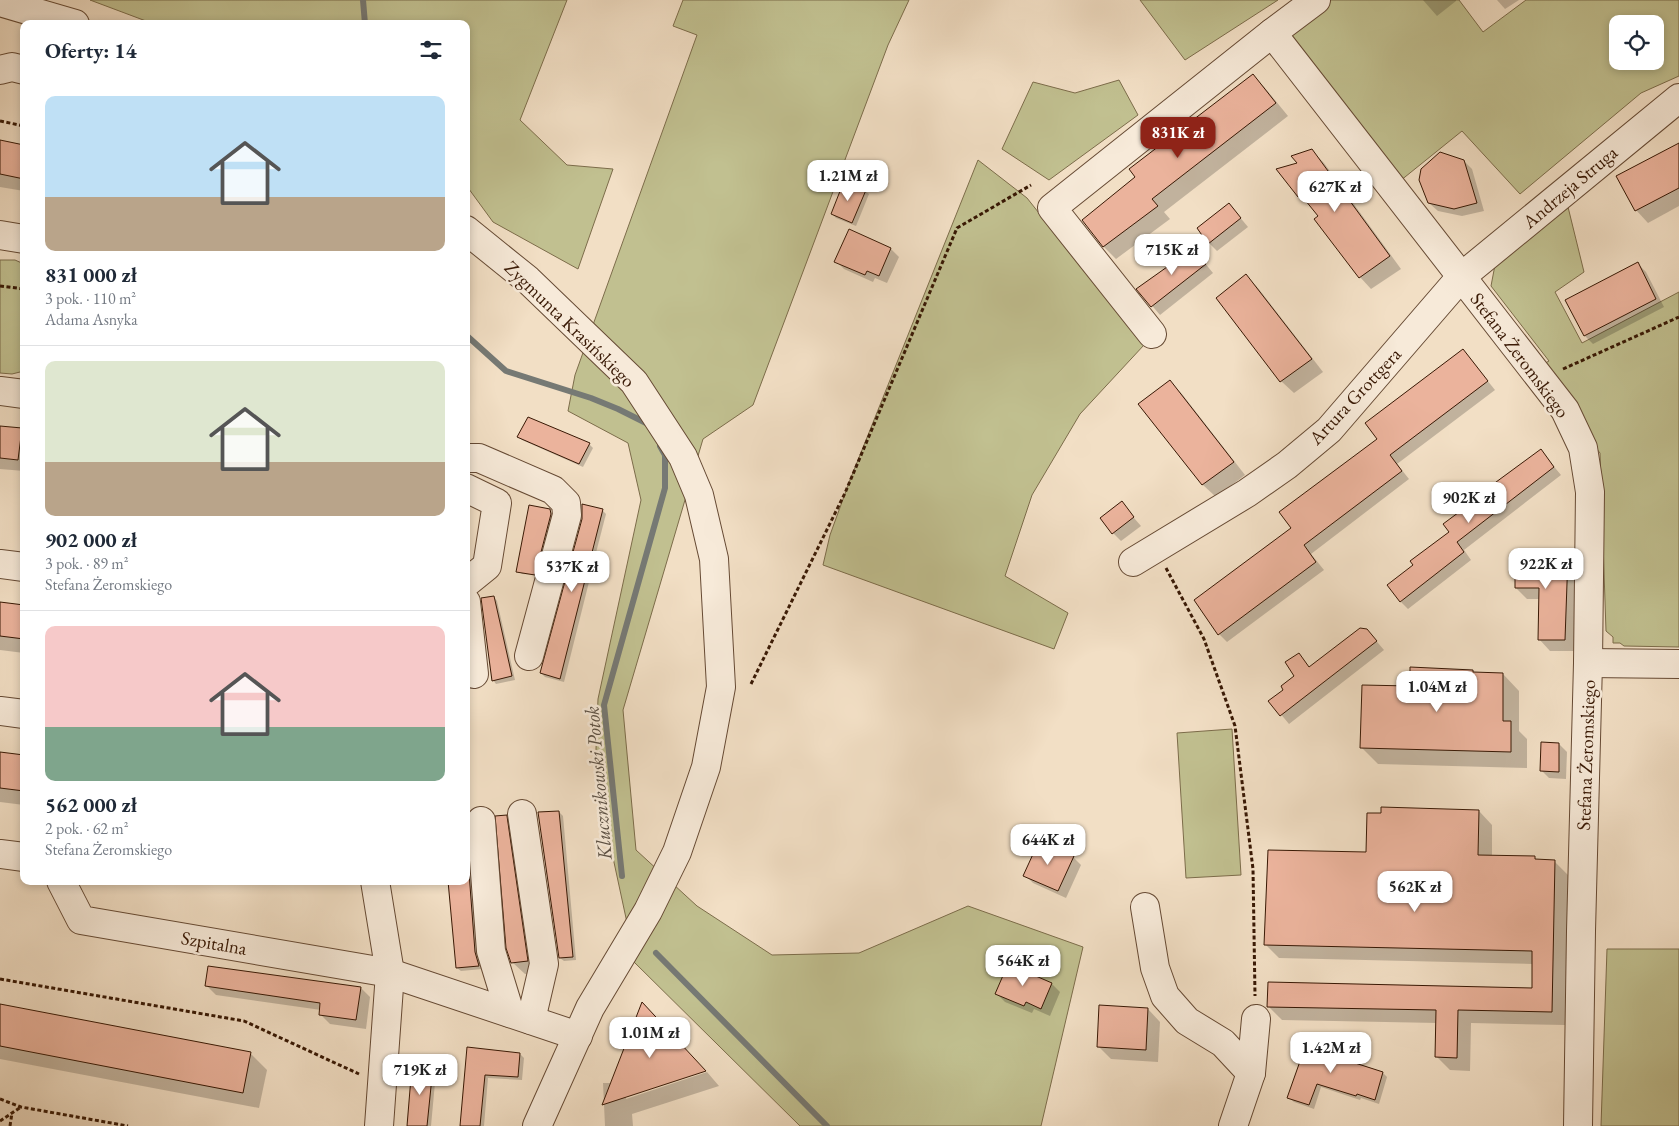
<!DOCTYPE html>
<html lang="pl">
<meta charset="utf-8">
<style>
:root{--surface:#fff;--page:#f2f2f3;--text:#1f2937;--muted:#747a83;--line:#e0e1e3;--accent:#8f2418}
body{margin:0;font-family:"EB Garamond",serif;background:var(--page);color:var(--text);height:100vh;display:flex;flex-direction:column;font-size:19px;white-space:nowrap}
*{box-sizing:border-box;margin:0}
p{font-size:16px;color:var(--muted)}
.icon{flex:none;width:28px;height:28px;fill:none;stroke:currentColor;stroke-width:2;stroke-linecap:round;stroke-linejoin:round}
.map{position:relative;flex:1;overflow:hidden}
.details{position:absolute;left:20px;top:20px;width:450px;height:865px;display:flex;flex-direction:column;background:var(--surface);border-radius:10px;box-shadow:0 2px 8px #0003}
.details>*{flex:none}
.fabs{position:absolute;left:1609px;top:15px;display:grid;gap:10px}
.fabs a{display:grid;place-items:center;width:55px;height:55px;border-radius:10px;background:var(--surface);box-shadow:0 2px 8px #0003;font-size:25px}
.price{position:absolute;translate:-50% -42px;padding:0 11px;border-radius:10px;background:#fff;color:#222;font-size:16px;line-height:32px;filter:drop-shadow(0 1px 2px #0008)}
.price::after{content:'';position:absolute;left:50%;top:30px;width:15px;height:11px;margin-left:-8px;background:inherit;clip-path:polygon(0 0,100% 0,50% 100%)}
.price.current{background:var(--accent);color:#fff}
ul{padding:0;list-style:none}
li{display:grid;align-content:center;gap:10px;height:265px;padding:0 25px}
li+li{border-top:1px solid var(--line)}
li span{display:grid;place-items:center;height:155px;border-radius:10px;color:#555}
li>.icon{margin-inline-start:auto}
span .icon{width:90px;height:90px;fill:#fffc;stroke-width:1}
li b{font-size:21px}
h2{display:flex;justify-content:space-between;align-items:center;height:60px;padding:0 25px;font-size:21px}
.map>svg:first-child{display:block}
.green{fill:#c1c090;stroke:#7c6c4a;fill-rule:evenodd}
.shadow{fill:#0003}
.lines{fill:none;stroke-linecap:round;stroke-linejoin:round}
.stream{stroke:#767974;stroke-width:6}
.building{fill:#ebb39c;stroke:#381804}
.minor-casing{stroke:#664a34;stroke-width:30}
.path{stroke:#381804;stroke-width:3;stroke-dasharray:4 2.5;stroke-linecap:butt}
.minor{stroke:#f7ead9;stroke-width:28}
.labels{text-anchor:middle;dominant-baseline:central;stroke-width:5;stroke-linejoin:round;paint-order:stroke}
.street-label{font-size:19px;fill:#381804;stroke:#f7ead9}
.water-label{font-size:20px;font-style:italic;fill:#5c5145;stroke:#f7ead9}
</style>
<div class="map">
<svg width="1679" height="1126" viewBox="0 0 1679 1126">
<rect width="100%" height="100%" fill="#f2dfc5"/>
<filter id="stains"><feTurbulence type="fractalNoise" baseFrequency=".004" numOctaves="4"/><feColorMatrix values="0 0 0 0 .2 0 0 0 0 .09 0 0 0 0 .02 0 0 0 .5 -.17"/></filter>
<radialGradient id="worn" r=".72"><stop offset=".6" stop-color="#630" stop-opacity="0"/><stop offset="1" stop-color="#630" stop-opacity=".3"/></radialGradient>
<g class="green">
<path d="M90 0H567L520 120 567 165 613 169 578 269 493 222 466 185V24H154Z"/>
<path d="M683 0H909L888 45 753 405 703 439 623 710 636 850 697 906 772 955 859 953 968 906 1083 947 1041 1126H800L633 961 629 932 595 774 598 699 641 500 628 443 568 411 575 375 697 35 673 26Z"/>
<path d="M1140 0H1278L1185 60Z"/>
<path d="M1330 0H1459L1483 32 1526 0H1679V76L1641 93 1520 194 1462 131 1400 181 1289 43 1290 28ZM1618 24H1655V61H1618Z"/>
<path d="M1119 80 1138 115 1049 180 1002 149 1033 82 1075 93Z"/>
<path d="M978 160 1027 198 1144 345 1080 414 1032 495 1005 576 1068 613 1054 649 823 565 830 535 850 480Z"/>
<path d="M1568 207 1584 272 1555 292 1582 343 1679 292V647L1624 646 1620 643H1613V637L1606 631 1600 453 1533 370 1549 361 1491 286 1495 265Z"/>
<path d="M0 260H15L24 264V371L12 374 0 373Z"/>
<path d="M1232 729 1241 875 1186 878 1177 733Z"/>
<path d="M1607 949H1679V1126H1601Z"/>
</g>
<g class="shadow">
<path d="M1423 0H1456V1L1437 16Z"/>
<path d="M1497 0H1519L1505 9Z"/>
<path d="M1253 75 1265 88 1288 116 1164 212 1170 219 1116 259 1104 247 1083 220 1137 177Z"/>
<path d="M0 141 24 146V191L0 187Z"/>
<path d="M1679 144V206L1648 223 1636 210Z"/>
<path d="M1312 151 1324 163 1401 269 1371 289 1360 277 1312 207 1299 196 1278 169 1299 164Z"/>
<path d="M1464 161 1472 169 1484 211 1462 216 1438 211 1429 203Z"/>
<path d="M865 191 869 194 856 226 836 218 832 214Z"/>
<path d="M1229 204 1248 227 1217 251 1209 243Z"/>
<path d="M1191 246 1213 273 1160 315 1138 289 1169 267Z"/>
<path d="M891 249 899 257 887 283 875 278 873 282 844 269 836 261Z"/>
<path d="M1638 264 1646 272 1664 307 1593 344 1585 336Z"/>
<path d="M1246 276 1258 288 1323 372 1294 393 1281 381Z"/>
<path d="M1463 350 1495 390 1397 464 1409 479 1311 554 1324 570 1227 642 1219 634 1379 439Z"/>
<path d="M1170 382 1182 394 1245 475 1216 497 1203 485 1140 404Z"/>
<path d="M0 427 21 429 24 432V471L0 469Z"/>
<path d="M519 437 589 444 593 448 583 467 522 440Z"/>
<path d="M1541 451 1561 475 1464 550 1471 560 1408 609 1401 602 1451 532Z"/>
<path d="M1121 503 1141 526 1121 541 1113 533Z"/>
<path d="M602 510 606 514 590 576H573Z"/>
<path d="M550 511 554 515 539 575 522 574 518 570Z"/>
<path d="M1567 556 1579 568 1576 651H1550L1539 639 1540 599H1527L1516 588Z"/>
<path d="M585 578 589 582 564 682 545 677 541 673Z"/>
<path d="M494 597 497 601 515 680 496 684 493 680Z"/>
<path d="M0 603 24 606V653L0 650Z"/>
<path d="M1367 630 1384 650 1289 724 1270 701 1285 690 1296 676 1299 654 1310 668Z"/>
<path d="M1473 671 1475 673 1503 674 1519 691V731L1527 739V768L1378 764 1361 747 1411 687Z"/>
<path d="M1559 744 1567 752 1566 779 1549 778 1541 770Z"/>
<path d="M0 754 24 756V805L0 802Z"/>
<path d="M1479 811 1492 825V856L1534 857 1537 860 1554 861 1568 875 1565 1025 1471 1023 1470 1071 1450 1070 1436 1056 1437 1023 1282 1020 1268 1006 1533 989V964L1279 958 1265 944 1367 853Z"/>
<path d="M559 812 563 816 576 960 564 961 560 958Z"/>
<path d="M506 817 519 829 540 973 525 974 512 962Z"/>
<path d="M466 821 469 824 479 957 482 969 461 971 457 968 466 881Z"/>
<path d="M1073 857 1081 865 1066 898 1033 883 1025 875Z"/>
<path d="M1008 966 1052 984 1060 992 1050 1016 1034 1009 1032 1013 1005 1002 997 994Z"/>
<path d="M209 967 361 988 370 997 366 1029 330 1024 320 1014 321 1010 216 995 207 986Z"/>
<path d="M0 1005 250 1053 267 1070 259 1108 0 1059Z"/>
<path d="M1148 1009 1160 1022 1158 1062 1111 1059 1098 1046Z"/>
<path d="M1331 1041 1336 1046 1332 1057 1383 1073 1387 1077 1379 1104 1361 1098 1360 1100 1321 1087 1314 1109 1294 1102 1289 1098Z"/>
<path d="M469 1048 520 1054 524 1058 522 1080 488 1078 484 1126H461Z"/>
<path d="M432 1068 436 1072 431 1126H408Z"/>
<path d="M707 1072 719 1086 632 1114 633 1126H605L603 1083H612L626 1096V1099Z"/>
</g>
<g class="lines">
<g class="stream">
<path d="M363 0 365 24"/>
<path d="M466 335 506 371 591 398 618 409 650 425"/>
<path d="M622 876 604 705 665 488V455L660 446"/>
<path d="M656 953 827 1126"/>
</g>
</g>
<g class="building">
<path d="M1253 74 1276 103 1152 199 1158 206 1103 247 1082 220 1135 177 1129 169Z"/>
<path d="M0 140 24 145V179L0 174Z"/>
<path d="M1679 143V188L1635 211 1616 176Z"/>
<path d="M1312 149 1390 256 1359 278 1314 219 1318 216 1301 195 1298 197 1276 169 1297 163 1291 156Z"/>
<path d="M1440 152 1464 160 1477 203 1454 209 1428 203 1419 180 1421 169Z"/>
<path d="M844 181 866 190 852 223 831 214Z"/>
<path d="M1229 203 1241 218 1208 244 1197 228Z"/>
<path d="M849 229 891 248 879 276 867 271 865 275 834 262Z"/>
<path d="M1191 244 1206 264 1151 307 1136 289 1167 267 1165 264Z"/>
<path d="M1638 262 1656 299 1584 336 1565 300Z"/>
<path d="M1246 274 1312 359 1280 382 1216 298Z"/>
<path d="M1463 349 1488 381 1390 455 1402 471 1304 545 1316 562 1218 635 1194 600 1291 528 1279 512 1377 439 1365 423Z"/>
<path d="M1170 380 1234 462 1202 485 1138 404Z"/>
<path d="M528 417 590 443 579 464 517 437Z"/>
<path d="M0 426 22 428 18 460 0 458Z"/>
<path d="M1541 449 1554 467 1457 542 1464 552 1400 602 1387 585 1413 565 1410 561 1449 532 1443 524 1486 492 1485 491 1492 485Z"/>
<path d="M1122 501 1134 517 1112 534 1100 518Z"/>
<path d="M582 504 603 509 560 679 540 673 582 519Z"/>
<path d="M529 505 550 509 551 514 535 575 516 572Z"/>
<path d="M1515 553 1568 555 1565 640H1538L1539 588H1515Z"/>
<path d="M494 596 512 676 492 681 481 598Z"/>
<path d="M0 602 24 605V639L0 636Z"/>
<path d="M1360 628 1367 629 1377 641 1280 716 1268 701 1283 690 1281 686 1294 676 1285 662 1299 653 1309 667Z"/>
<path d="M1410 667 1473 670V672L1503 673V721H1511V752L1360 748 1362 685 1410 686Z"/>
<path d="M1541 742 1559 743V772L1540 771Z"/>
<path d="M0 752 24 755V791L0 788Z"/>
<path d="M1381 807 1479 810 1478 855 1535 856V859L1555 860 1552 1012 1458 1010 1457 1058 1435 1057 1436 1010 1267 1007 1268 982 1532 988V951L1264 945 1268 850 1366 852 1367 813H1381Z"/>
<path d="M559 811 573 957 559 958 538 812Z"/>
<path d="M507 815V816L528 961 511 963 506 948 495 816Z"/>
<path d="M466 833 475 952 479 966 456 968 448 881H466Z"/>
<path d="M1039 841 1074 856 1058 891 1023 876Z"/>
<path d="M1008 964 1052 983 1041 1009 1026 1002 1024 1006 995 994Z"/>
<path d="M208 966 361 987 356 1020 319 1015 320 1003 205 986Z"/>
<path d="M642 1002 706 1071 602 1105Z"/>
<path d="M0 1004 251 1052 243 1093 0 1046Z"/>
<path d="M1099 1005 1148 1008 1146 1050 1097 1047Z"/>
<path d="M1310 1033 1332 1040 1327 1054 1383 1072 1375 1100 1357 1094 1356 1096 1317 1084 1309 1105 1287 1098Z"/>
<path d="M467 1047 520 1053 518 1077 485 1075 480 1126H460Z"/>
<path d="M412 1065 433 1067 427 1126H407Z"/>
</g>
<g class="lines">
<g class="minor-casing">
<g id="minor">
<path d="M1316 0 1272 33 1565 410 1583 448 1590 492 1588 663 1581 931 1578 1126"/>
<path d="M0 2 75 24"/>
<path d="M0 70 12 67 24 70"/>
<path d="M466 230 528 280 634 382 683 457 699 495 714 559 721 687 706 767 677 852 648 911 590 1008 537 1126"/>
<path d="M0 235 24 239"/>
<path d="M1152 334 1052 208 1272 33"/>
<path d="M0 391 24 394"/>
<path d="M466 458H479L553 490 566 503 567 515 529 656"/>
<path d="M466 488 497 503 487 566 466 583"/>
<path d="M1133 562 1247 493 1287 465 1329 430 1461 277 1679 98"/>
<path d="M0 564 24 567"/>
<path d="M466 602 474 674"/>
<path d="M1588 663 1679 664"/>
<path d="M0 711 24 714"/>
<path d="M522 814 544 964 531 1020"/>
<path d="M481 821 491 951 510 1013"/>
<path d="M0 854 24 857"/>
<path d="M61 881 81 920 390 973 578 1036"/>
<path d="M375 881 390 973 379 1126"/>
<path d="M1145 907 1155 968 1165 996 1187 1021 1223 1043 1251 1073"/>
<path d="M1233 1126 1251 1073 1256 1019"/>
</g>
</g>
<g class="path">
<path d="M99 22 105 24"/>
<path d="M0 121 24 126"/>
<path d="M0 286 24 289"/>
<path d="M1563 369 1679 317"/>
<path d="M1166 568 1204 639 1235 726 1253 869 1255 996"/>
<path d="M751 684 845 493 957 228 1031 185"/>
<path d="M0 979 244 1021 359 1074"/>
<path d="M0 1099 21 1107 128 1126"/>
<path d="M0 1121 21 1107"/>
<path d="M10 1126 12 1113"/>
</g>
<use href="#minor" class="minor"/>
</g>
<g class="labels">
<g class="street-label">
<text transform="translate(1570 187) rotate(-40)">Andrzeja Struga</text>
<text transform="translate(570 324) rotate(44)">Zygmunta Krasińskiego</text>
<text transform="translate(1520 355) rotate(53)">Stefana Żeromskiego</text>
<text transform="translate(1355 396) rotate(-47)">Artura Grottgera</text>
<text transform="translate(1586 755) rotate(-88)">Stefana Żeromskiego</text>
<text transform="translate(214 943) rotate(10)">Szpitalna</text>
</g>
<g class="water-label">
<text transform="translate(598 783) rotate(-95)">Klucznikowski Potok</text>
</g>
</g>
<rect width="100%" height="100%" filter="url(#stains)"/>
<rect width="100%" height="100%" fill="url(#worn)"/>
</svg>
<div class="fabs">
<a><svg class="icon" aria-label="locate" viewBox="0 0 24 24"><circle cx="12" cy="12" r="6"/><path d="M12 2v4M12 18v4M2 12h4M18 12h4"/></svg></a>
</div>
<b class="price current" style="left:1178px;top:159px">831K zł</b>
<b class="price" style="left:848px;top:202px">1.21M zł</b>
<b class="price" style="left:1335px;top:213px">627K zł</b>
<b class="price" style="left:1172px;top:276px">715K zł</b>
<b class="price" style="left:1469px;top:524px">902K zł</b>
<b class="price" style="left:1546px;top:590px">922K zł</b>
<b class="price" style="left:572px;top:593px">537K zł</b>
<b class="price" style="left:1437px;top:713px">1.04M zł</b>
<b class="price" style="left:1048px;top:866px">644K zł</b>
<b class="price" style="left:1415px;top:913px">562K zł</b>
<b class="price" style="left:1023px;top:987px">564K zł</b>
<b class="price" style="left:650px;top:1059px">1.01M zł</b>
<b class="price" style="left:1331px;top:1074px">1.42M zł</b>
<b class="price" style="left:420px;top:1096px">719K zł</b>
<section class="details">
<h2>Oferty: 14<svg class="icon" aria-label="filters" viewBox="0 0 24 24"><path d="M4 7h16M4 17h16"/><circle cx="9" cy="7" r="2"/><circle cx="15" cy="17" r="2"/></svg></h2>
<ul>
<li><span style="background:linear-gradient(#bfe0f5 65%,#b9a48a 0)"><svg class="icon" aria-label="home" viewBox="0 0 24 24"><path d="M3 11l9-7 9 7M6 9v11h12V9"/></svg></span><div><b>831 000 zł</b><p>3 pok. · 110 m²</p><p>Adama Asnyka</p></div></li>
<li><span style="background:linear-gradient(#dfe7d0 65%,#b9a48a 0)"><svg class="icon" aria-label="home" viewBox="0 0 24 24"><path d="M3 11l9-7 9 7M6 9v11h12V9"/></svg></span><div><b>902 000 zł</b><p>3 pok. · 89 m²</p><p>Stefana Żeromskiego</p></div></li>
<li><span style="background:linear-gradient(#f6c9c9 65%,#7fa58c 0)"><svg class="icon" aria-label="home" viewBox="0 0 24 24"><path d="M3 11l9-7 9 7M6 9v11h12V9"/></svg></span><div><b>562 000 zł</b><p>2 pok. · 62 m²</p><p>Stefana Żeromskiego</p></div></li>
</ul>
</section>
</div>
